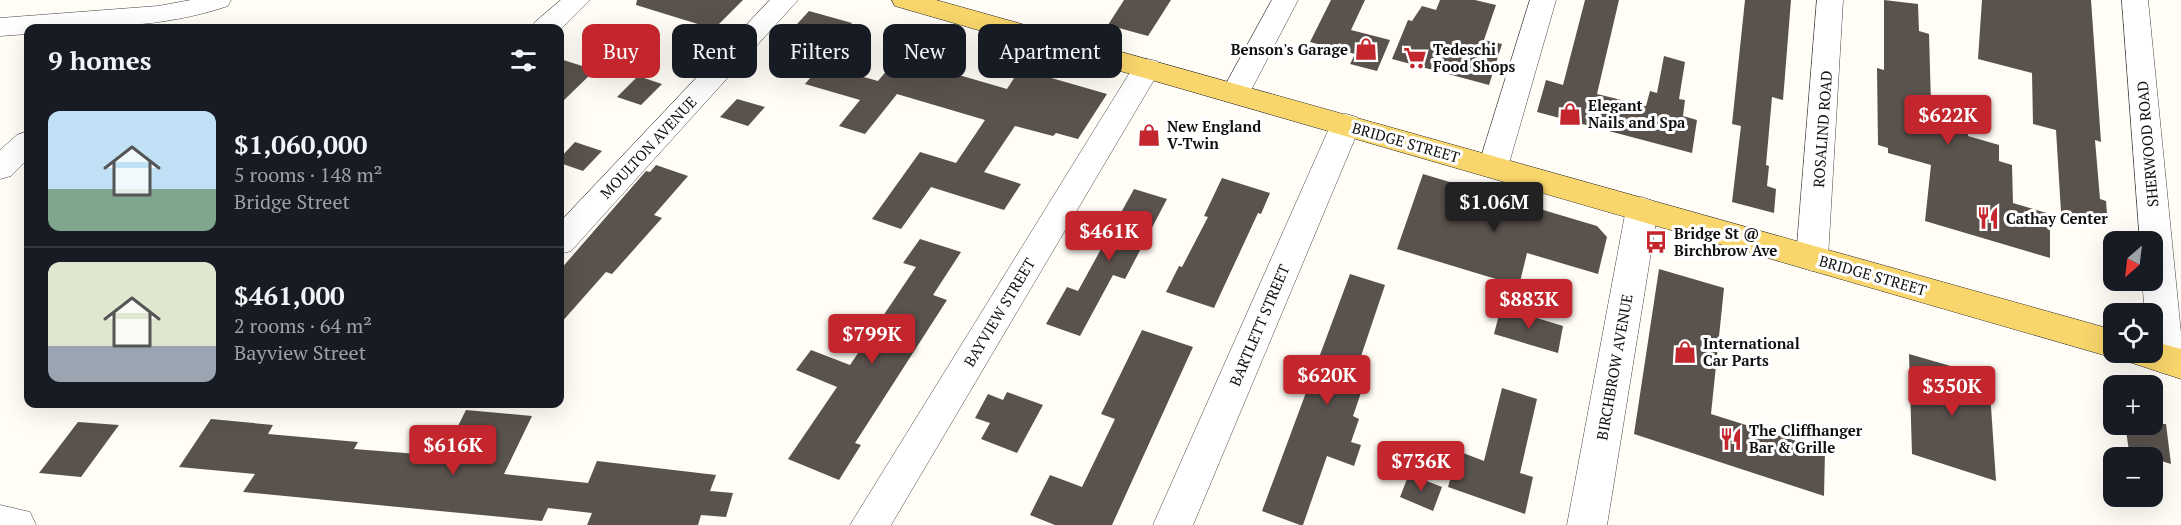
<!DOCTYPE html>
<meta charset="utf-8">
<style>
:root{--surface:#171b24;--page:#242831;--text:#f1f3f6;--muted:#9ea1a6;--line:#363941;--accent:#c4262e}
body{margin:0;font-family:"PT Serif",serif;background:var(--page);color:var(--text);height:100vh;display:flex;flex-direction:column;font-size:22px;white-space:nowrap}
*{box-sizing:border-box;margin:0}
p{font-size:20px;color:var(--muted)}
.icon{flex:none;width:33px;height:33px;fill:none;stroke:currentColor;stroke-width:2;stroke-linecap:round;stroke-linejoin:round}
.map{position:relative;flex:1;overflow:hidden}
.details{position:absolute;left:24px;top:24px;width:540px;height:384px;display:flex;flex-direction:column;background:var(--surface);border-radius:12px;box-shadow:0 6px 24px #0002}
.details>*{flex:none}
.top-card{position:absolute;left:582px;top:24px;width:570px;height:54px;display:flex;gap:12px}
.needle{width:39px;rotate:208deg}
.buttons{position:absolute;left:2103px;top:231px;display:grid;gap:12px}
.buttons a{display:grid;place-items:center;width:60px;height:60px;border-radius:12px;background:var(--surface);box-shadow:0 6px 24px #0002;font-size:30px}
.price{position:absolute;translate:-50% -51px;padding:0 14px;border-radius:6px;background:var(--accent);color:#fff;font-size:20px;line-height:39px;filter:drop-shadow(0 2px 3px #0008)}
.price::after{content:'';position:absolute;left:50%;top:36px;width:18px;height:14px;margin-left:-9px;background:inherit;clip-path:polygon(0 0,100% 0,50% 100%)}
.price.active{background:#222;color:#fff}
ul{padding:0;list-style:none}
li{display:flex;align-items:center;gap:18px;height:150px;padding:0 24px}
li+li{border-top:2px solid var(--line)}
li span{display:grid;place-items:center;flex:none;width:168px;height:120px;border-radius:12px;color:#555}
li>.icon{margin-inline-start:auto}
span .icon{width:72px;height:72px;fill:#fffc;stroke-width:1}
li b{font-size:26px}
h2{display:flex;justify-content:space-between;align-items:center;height:72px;padding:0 24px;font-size:26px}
.tag{padding:0 21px;border-radius:12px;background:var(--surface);box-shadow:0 6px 24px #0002;font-size:21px;line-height:54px}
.tag.active{background:var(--accent);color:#fff}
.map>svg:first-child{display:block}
.building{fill:#5a524d}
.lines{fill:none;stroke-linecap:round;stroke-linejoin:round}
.minor-casing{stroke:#444;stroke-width:1}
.major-casing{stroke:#222;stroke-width:1}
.minor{fill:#fff;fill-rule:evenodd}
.major{fill:#f9d66b;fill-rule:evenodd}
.labels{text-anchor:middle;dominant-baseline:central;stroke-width:6;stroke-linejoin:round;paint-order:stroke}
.poi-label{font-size:15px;font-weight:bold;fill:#111;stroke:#fff;text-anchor:start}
.street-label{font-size:15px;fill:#111;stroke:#fff}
</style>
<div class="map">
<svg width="2181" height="525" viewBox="0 0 2181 525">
<rect width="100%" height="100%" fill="#fffdf5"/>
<g class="building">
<path d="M637 0H743L714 29 636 5Z"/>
<path d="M1124 0H1171L1148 36 1108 25Z"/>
<path d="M1331 0H1365L1351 30 1390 40 1377 71 1350 64 1355 54 1310 42Z"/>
<path d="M1440 0H1475L1496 5 1484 40 1502 44 1489 85 1392 59 1408 20 1412 21 1422 6 1436 10Z"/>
<path d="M1585 0H1619L1597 94 1646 106 1650 91 1657 93 1664 56 1685 62 1679 99 1685 100 1683 116 1697 120 1692 153 1537 112 1546 80 1563 85Z"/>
<path d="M1745 0H1791L1783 100 1772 97 1766 165 1769 166 1767 186 1776 189 1774 213 1732 202 1741 126 1732 124Z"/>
<path d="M1884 0 1918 4 1919 31 1929 34 1931 104 1967 113 1968 136 1999 145V161L2012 165 2013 203 2050 214V258L1925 221 1931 165 1888 153V148L1878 145 1877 68 1884 70Z"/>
<path d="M1982 0H2091L2101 142 2095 140 2100 199 2106 201 2108 226 2061 212 2056 130 2033 124 2032 73 1978 59Z"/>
<path d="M809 11 852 23 809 72 777 63 800 38 788 34Z"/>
<path d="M936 56 960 63 952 73 1007 89 1020 69 1107 94 1078 139 1056 133 1053 136 1015 126 984 172 1021 184 1004 210 931 187 901 229 872 219 920 152 956 163 985 120 897 94 865 134 839 126 860 100 805 84 821 65 878 81 898 57 928 66Z"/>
<path d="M560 59 595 70 560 104Z"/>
<path d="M638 76 662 84 641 105 617 97Z"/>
<path d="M737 99 765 107 748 126 720 117Z"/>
<path d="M575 142 602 151 583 171 560 163V158Z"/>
<path d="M656 165 688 176 654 215 662 218 612 274 606 272 560 324V270L646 171 650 172Z"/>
<path d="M1423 174 1597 226 1607 237 1598 274 1527 253 1519 286 1397 249Z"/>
<path d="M1222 178 1270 193 1261 214 1258 213 1214 308 1166 292 1179 266 1182 267 1208 217 1204 216Z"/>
<path d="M1134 189 1167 199 1125 279 1113 275 1080 336 1046 324 1067 287 1078 291Z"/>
<path d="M920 239 961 252 933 295 947 300 855 443 861 445 839 480 788 459 837 387 796 370 811 350 850 365 916 267 903 263Z"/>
<path d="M1659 269 1724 288 1711 414 1825 450 1824 496 1634 434Z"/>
<path d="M1350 274 1385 285 1352 383 1363 387 1353 416 1359 419 1351 442 1361 445 1354 466 1327 456 1303 525H1300L1262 511Z"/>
<path d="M1501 307 1563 326 1558 353 1494 334Z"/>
<path d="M1142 330 1193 347 1112 525H1055L1030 515 1050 475 1082 487 1115 419 1101 414Z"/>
<path d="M1909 354 1989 377 1996 481 1912 454Z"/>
<path d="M1502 388 1537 399 1520 473 1533 477 1525 514 1448 487 1458 451 1484 461Z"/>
<path d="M1007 392 1043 405 1017 453 981 439 990 423 975 418 988 394 1003 400Z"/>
<path d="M466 410 532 416 504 474 588 483 597 461 716 475 710 491 733 493 726 517 701 515 698 525H587L592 513 548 508 542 521 512 518 243 492 255 474 179 467 211 419 273 425 268 434 358 442 354 449 443 456Z"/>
<path d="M78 422 119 425 81 477 39 473Z"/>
<path d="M2125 424H2166L2171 464 2129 451Z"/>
<path d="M1409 474 1442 487 1433 511 1400 497Z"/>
</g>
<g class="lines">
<g class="minor-casing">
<g id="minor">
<path d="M191 0H231L228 6C163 28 96 28 28 28V34L0 36V18L158 6Z"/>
<path d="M561 0H590L560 30 532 28 535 22Z"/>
<path d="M770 0H798L571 251 560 254V222Z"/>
<path d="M1272 0H1298L1246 100 1236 103 1226 100 1221 93Z"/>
<path d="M1530 0H1556L1508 167 1504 175 1493 178 1482 175 1478 167Z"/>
<path d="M1817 0H1843L1828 258 1824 267 1812 271 1800 267 1796 258Z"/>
<path d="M2122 0H2148L2181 333V365L2178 370 2166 374 2154 370 2148 352H2152V314H2145L2142 280H2152V242H2140Z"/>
<path d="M1147 59 1157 61 1161 68 891 525H850L1137 61Z"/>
<path d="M1346 114 1357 117 1361 124 1193 525H1153L1331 124 1335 117Z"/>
<path d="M28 131V159L11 176 0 179V150L17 135Z"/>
<path d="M1642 197 1653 201 1658 209 1607 525H1567L1626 209 1631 201Z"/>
<path d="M0 505 30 512 36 525H0Z"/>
</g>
</g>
<g class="major-casing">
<path id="major" d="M892 0H936L2114 330V352H2152V341L2181 349V379L2129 362 2125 355 2114 358 895 6Z"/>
</g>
<use href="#minor" class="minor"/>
<use href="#major" class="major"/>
</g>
<defs>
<g id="shop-bare" transform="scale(1.8)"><path d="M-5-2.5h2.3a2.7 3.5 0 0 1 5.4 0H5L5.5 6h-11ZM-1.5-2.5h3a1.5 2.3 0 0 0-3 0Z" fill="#c4262e" stroke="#fff" stroke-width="2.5" paint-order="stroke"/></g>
<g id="supermarket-bare" transform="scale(1.8)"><path d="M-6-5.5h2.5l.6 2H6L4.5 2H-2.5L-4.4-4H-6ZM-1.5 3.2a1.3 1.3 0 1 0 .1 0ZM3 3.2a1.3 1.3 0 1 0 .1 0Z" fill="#c4262e" stroke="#fff" stroke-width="2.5" paint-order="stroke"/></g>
<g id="restaurant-bare" transform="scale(1.8)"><path d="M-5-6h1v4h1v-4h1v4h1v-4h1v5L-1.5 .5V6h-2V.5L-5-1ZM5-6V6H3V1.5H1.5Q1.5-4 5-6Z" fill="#c4262e" stroke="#fff" stroke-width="2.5" paint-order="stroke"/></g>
<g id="bus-bare" transform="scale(1.8)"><path d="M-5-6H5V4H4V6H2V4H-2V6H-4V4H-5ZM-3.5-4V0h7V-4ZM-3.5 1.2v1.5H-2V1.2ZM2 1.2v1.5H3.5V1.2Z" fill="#c4262e" stroke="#fff" stroke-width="2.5" paint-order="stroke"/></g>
</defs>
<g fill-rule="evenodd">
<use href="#shop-bare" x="1366" y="49"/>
<use href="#supermarket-bare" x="1415" y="58"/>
<use href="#shop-bare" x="1570" y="114"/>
<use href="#shop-bare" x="1149" y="135"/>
<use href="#restaurant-bare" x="1988" y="218"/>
<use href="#bus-bare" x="1656" y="242"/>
<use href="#shop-bare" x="1685" y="352"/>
<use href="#restaurant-bare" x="1731" y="439"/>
</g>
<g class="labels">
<g class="poi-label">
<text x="1348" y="49" text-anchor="end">Benson's Garage</text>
<text x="1433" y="49">Tedeschi<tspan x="1433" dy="17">Food Shops</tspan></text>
<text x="1588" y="105">Elegant<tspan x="1588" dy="17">Nails and Spa</tspan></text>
<text x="1167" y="126">New England<tspan x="1167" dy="17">V-Twin</tspan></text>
<text x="2006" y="218">Cathay Center</text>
<text x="1674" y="233">Bridge St @<tspan x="1674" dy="17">Birchbrow Ave</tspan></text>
<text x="1703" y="343">International<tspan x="1703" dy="17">Car Parts</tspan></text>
<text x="1749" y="430">The Cliffhanger<tspan x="1749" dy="17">Bar &amp; Grille</tspan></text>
</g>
<g class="street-label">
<text transform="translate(1822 129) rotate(-86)">ROSALIND ROAD</text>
<text transform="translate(1406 142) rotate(16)">BRIDGE STREET</text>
<text transform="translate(2147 144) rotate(-95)">SHERWOOD ROAD</text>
<text transform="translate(648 147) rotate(-47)">MOULTON AVENUE</text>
<text transform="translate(1873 275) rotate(16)">BRIDGE STREET</text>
<text transform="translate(999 312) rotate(-59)">BAYVIEW STREET</text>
<text transform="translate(1259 325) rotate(-67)">BARTLETT STREET</text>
<text transform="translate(1614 367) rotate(-80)">BIRCHBROW AVENUE</text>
</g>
</g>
</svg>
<div class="buttons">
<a><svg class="needle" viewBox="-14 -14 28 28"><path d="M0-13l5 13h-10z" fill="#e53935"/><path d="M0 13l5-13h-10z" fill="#9ea1a6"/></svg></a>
<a><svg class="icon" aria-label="locate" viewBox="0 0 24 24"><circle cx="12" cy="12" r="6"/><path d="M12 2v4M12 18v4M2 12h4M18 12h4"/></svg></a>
<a>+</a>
<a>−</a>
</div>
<b class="price" style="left:1948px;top:146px">$622K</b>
<b class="price active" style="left:1494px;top:233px">$1.06M</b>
<b class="price" style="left:1109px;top:262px">$461K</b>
<b class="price" style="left:1529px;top:330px">$883K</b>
<b class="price" style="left:872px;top:365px">$799K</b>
<b class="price" style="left:1327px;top:406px">$620K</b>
<b class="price" style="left:1952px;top:417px">$350K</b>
<b class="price" style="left:453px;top:476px">$616K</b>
<b class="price" style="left:1421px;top:492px">$736K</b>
<div class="top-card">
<a class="tag active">Buy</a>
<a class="tag">Rent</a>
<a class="tag">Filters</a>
<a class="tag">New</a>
<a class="tag">Apartment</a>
</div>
<section class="details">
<h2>9 homes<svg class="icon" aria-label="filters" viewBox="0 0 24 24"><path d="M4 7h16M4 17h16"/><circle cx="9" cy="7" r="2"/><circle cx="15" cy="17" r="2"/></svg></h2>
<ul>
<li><span style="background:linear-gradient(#bfe0f5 65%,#7fa58c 0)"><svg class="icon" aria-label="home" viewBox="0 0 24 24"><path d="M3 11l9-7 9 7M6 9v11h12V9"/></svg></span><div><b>$1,060,000</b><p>5 rooms · 148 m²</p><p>Bridge Street</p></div></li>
<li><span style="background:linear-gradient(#dfe7d0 70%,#9aa5b1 0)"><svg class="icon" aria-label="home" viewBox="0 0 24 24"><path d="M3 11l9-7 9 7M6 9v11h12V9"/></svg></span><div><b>$461,000</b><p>2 rooms · 64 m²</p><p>Bayview Street</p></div></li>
</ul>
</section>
</div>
